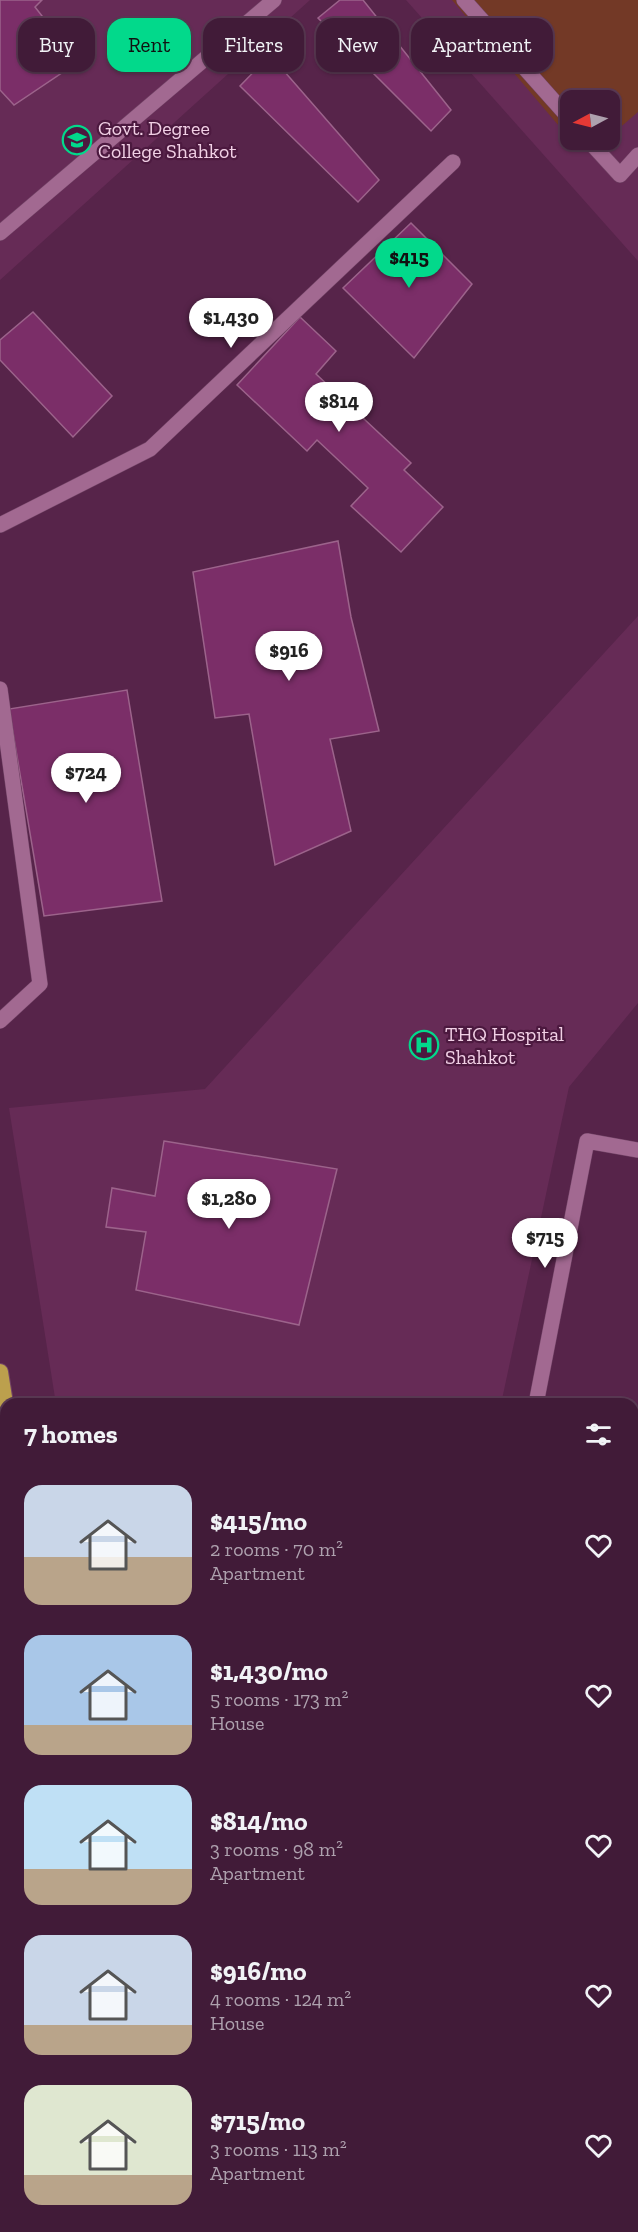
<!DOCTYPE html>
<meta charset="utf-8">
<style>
:root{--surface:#411b38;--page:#482440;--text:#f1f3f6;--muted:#aea1ae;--line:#5a3953;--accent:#02d98b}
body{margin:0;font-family:"Zilla Slab",serif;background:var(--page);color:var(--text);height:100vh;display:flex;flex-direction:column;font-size:22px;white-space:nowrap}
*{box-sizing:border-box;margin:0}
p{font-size:20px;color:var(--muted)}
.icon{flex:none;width:33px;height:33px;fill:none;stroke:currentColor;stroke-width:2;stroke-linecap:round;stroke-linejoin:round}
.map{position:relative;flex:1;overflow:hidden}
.sheet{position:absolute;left:0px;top:1398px;width:639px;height:834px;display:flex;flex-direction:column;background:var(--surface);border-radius:18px 18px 0 0;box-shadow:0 2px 4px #0004,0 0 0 2px var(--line)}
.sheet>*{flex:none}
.top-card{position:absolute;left:18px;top:18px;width:603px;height:54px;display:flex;gap:12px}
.needle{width:39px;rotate:263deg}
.buttons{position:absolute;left:560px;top:90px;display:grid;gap:12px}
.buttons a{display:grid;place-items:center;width:60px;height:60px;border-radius:12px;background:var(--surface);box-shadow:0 2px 4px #0004,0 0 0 2px var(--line);font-size:30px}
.price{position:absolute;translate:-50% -51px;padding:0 14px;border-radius:21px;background:#fff;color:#222;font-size:20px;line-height:39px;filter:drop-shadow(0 2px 3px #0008)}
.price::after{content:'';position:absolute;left:50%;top:36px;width:18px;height:14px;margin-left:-9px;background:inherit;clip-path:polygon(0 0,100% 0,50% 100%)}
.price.selected{background:var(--accent);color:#111}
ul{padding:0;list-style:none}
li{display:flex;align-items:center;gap:18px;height:150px;padding:0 24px}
li span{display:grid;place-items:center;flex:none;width:168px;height:120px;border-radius:18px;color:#555}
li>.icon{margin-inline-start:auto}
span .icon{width:72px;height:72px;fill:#fffc;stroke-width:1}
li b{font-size:26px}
h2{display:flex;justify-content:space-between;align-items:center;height:72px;padding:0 24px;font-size:26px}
.tag{padding:0 21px;border-radius:18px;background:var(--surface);box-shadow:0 2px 4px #0004,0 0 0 2px var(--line);font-size:21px;line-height:54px}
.tag.selected{background:var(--accent);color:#111}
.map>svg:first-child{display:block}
.built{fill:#662b56;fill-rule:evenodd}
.green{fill:#733926}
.building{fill:#7b2e68;stroke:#9c638b;stroke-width:1.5}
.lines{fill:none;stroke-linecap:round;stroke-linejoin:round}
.minor-casing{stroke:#724466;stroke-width:16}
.tertiary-casing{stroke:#724466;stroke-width:16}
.secondary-casing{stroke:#724466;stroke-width:16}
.trunk-casing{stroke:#724466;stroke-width:18}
.minor{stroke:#a26991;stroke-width:15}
.tertiary{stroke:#a26991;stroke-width:15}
.secondary{stroke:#a26991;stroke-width:15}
.trunk{stroke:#bca04d;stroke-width:16}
.labels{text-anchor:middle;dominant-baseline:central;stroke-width:4.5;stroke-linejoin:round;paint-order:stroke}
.poi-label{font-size:20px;fill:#f1d0e5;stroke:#4c193f;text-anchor:start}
</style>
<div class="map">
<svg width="638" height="2232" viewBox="0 0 638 2232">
<rect width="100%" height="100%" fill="#57244a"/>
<g class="built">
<path d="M0 0H310L0 280Z"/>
<path d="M406 0H638V261ZM570 100H609V140H570Z"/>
<path d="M638 616V1003L569 1087 501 1404H56L9 1108 205 1089Z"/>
<path d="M638 1876V2232H201V2226H633V1878Z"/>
</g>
<path class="green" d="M452 0H638V112L609 137V100H570V139Z"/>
<g class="building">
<path d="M0 0H42L35 7 78 62 14 105 0 90Z"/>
<path d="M340 0H363L451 110 431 131 318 18Z"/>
<path d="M270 55 379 180 358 202 240 86Z"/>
<path d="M411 223 472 284 414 358 343 288Z"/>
<path d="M33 312 112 396 73 437 0 360V340Z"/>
<path d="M300 317 336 351 316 374 411 463 404 470 443 507 401 552 351 506 368 488 317 440 307 451 237 385Z"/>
<path d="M338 541 351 617 379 731 330 739 351 831 275 865 249 714 215 718 193 572Z"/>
<path d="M127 690 162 901 44 916 9 709Z"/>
<path d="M164 1141 337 1169 299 1325 136 1290 146 1232 106 1227 112 1188 155 1196Z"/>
<path d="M633 1662 638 1663V1702L633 1701Z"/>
<rect x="633" y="1793" width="5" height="79"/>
</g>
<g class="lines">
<g class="minor-casing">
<g id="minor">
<path d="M464 0 570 119"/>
<path d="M588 140 620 175 638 155"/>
<path d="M0 233 274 0"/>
<path d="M0 525 150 449 453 162"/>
<path d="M0 689 40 984 0 1021"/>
<path d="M536 1404 587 1141 638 1150"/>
<path d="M633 1607 638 1608"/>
<path d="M633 2176 638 2175"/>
<path d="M503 2226 507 2232"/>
</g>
</g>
<g class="tertiary-casing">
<g id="tertiary">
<path d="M172 2226 173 2232"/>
<path d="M62 2232 63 2226"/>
</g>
</g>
<g class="secondary-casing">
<path id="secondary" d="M0 1516H6"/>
</g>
<g class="trunk-casing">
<g id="trunk">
<path d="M0 1372 6 1410"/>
<path d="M0 1685 6 1720"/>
<path d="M91 2226 92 2232"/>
<path d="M138 2226 139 2232"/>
</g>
</g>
<use href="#minor" class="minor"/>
<use href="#tertiary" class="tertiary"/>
<use href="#secondary" class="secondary"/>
<use href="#trunk" class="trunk"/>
</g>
<defs>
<g id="university-ring" transform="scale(1.5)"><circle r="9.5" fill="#4c193f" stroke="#02d98b" stroke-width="1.5"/><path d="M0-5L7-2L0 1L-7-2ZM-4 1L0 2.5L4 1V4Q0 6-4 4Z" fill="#02d98b"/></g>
<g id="hospital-ring" transform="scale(1.5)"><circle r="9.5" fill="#4c193f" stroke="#02d98b" stroke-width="1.5"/><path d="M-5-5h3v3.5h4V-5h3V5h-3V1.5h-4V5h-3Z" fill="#02d98b"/></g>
</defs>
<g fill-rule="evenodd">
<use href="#university-ring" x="77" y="140"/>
<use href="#hospital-ring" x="424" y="1045"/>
</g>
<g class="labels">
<g class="poi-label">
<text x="98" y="128">Govt. Degree<tspan x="98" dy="23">College Shahkot</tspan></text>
<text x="445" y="1034">THQ Hospital<tspan x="445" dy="23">Shahkot</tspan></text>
</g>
</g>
</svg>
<div class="buttons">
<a><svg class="needle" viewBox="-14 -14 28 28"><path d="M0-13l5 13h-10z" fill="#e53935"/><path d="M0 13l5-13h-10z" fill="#aea1ae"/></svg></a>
</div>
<b class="price selected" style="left:409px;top:289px">$415</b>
<b class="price" style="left:231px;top:349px">$1,430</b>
<b class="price" style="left:339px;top:433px">$814</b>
<b class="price" style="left:289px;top:682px">$916</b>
<b class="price" style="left:86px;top:804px">$724</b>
<b class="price" style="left:229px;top:1230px">$1,280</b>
<b class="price" style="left:545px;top:1269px">$715</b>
<div class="top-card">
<a class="tag">Buy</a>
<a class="tag selected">Rent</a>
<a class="tag">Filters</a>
<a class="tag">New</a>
<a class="tag">Apartment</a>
</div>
<section class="sheet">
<h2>7 homes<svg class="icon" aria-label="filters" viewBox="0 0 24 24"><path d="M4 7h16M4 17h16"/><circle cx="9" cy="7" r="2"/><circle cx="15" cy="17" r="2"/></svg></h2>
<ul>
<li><span style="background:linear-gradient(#c9d6e8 60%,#b9a48a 0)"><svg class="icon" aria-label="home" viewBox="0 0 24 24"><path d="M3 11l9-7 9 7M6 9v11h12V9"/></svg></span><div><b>$415/mo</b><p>2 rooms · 70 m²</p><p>Apartment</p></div><svg class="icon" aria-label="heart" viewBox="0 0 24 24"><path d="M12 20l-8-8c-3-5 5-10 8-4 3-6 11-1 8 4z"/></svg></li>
<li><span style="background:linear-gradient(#a9c7e8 75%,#b9a48a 0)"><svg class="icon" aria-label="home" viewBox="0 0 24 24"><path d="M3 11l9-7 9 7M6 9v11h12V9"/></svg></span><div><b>$1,430/mo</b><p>5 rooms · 173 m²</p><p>House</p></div><svg class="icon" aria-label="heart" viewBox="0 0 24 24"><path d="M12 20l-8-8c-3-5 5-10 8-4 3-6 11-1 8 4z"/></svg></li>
<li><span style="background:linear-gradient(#bfe0f5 70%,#b9a48a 0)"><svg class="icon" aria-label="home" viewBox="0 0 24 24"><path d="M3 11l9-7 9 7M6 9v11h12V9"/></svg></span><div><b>$814/mo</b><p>3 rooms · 98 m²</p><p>Apartment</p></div><svg class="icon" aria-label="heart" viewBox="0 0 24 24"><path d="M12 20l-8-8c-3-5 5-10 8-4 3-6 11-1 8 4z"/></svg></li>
<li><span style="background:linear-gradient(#c9d6e8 75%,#b9a48a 0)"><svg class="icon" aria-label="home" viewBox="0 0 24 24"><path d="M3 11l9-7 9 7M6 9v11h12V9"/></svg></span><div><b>$916/mo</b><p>4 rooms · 124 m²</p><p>House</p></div><svg class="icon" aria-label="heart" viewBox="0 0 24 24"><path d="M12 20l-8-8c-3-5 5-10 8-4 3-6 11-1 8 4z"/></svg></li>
<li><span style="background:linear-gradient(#dfe7d0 75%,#b9a48a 0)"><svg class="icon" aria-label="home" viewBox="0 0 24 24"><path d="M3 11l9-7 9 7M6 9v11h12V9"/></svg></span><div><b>$715/mo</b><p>3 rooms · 113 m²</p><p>Apartment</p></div><svg class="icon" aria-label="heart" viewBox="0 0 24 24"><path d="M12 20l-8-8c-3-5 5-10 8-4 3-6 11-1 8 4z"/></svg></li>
</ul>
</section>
</div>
